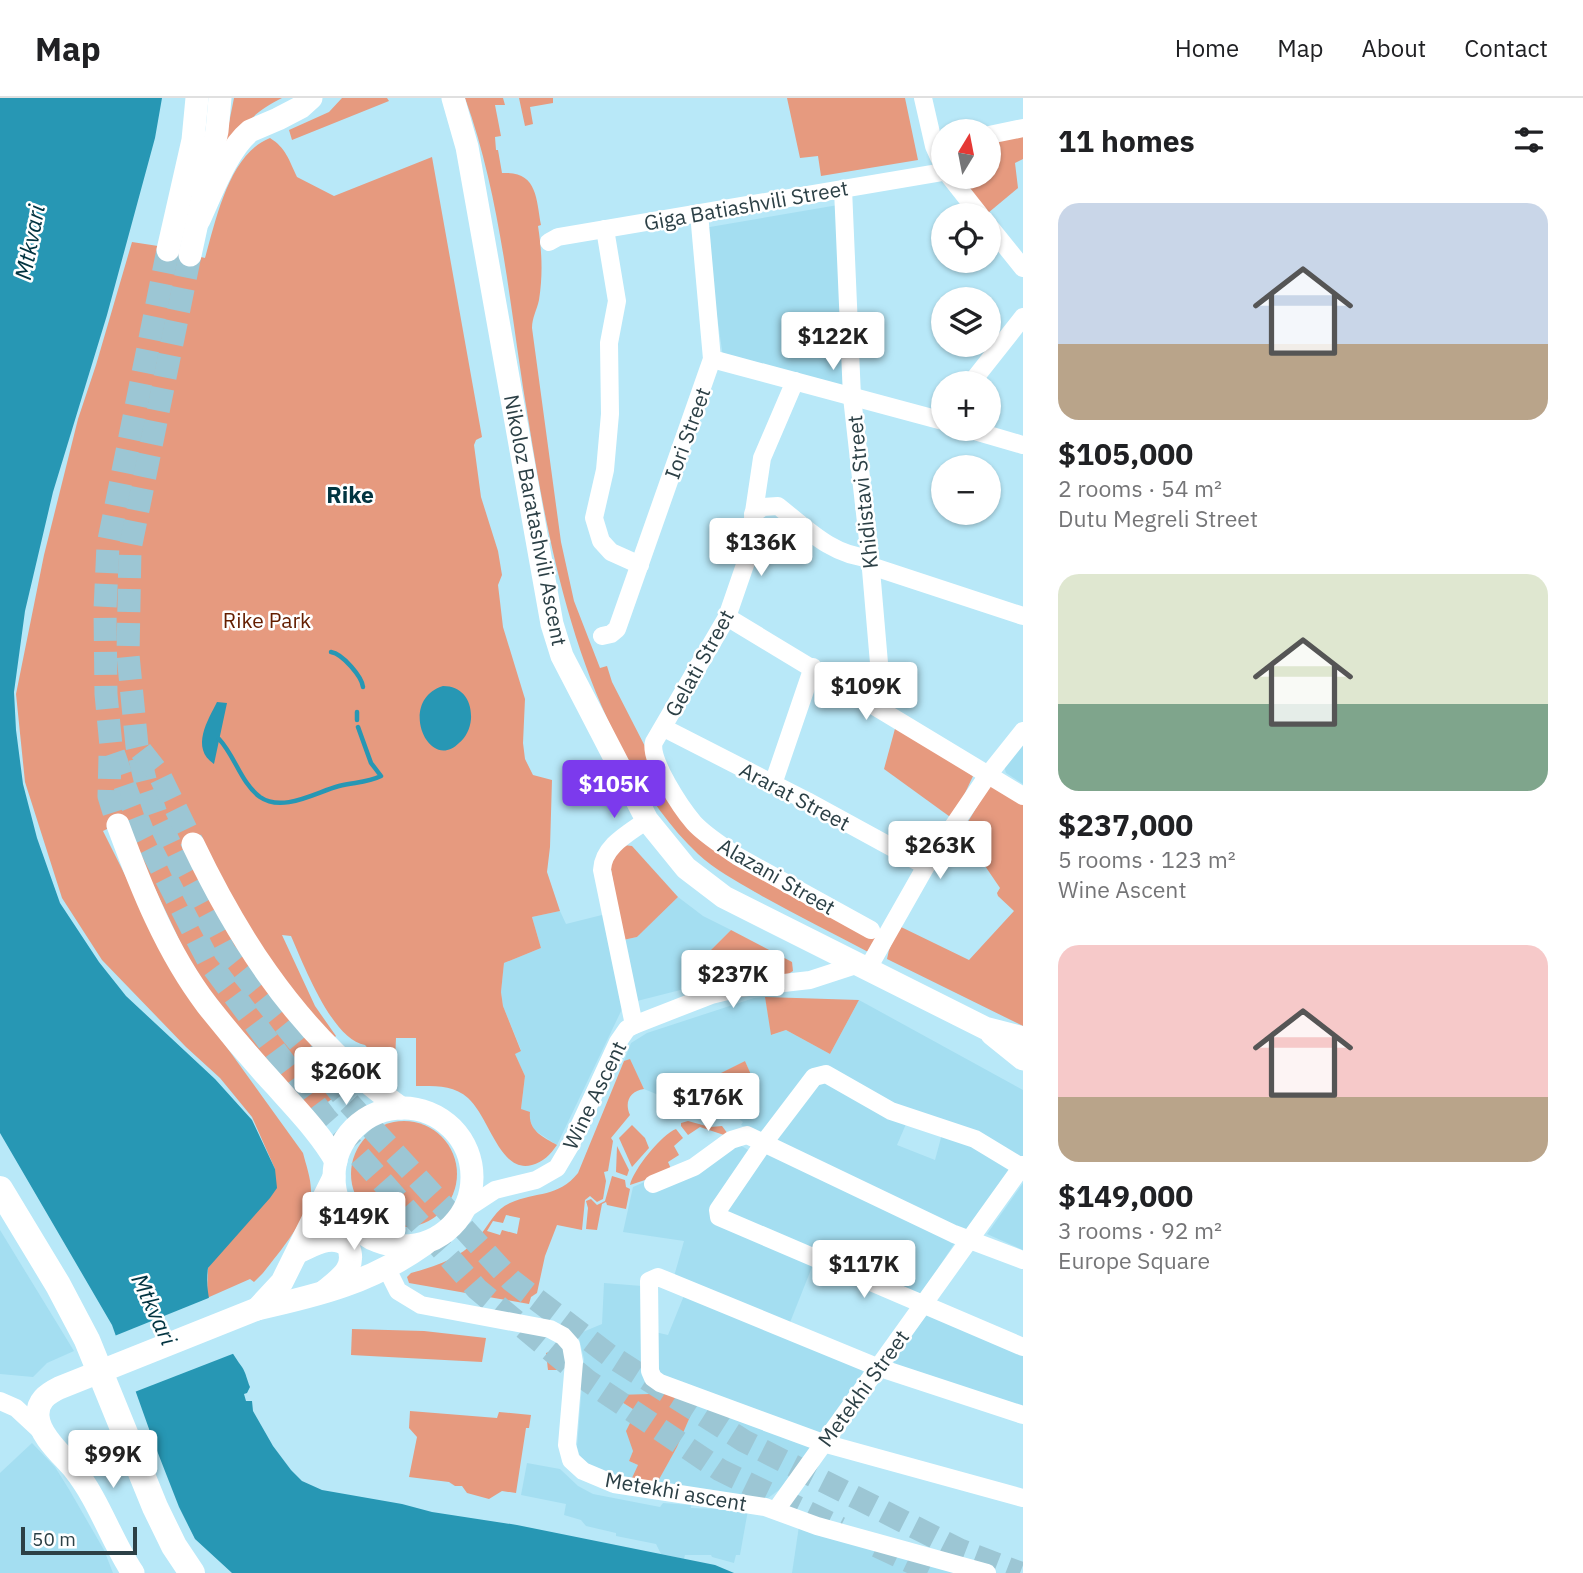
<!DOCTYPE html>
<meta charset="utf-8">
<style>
:root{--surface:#fff;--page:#f6f6f6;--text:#202124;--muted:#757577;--line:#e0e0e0;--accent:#7c3aed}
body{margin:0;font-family:"IBM Plex Sans",sans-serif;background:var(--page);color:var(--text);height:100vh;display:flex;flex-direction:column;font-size:26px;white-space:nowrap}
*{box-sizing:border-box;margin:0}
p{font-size:23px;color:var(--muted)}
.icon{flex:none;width:38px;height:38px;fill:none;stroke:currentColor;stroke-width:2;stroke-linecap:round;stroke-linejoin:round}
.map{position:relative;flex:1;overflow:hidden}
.details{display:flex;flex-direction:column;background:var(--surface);width:560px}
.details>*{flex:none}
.needle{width:46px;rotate:10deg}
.fabs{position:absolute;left:931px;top:21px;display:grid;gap:14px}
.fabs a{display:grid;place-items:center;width:70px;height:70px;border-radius:50%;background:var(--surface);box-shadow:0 2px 5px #0004;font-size:35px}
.scale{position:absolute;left:21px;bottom:18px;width:116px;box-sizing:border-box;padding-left:7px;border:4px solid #2c4046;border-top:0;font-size:19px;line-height:24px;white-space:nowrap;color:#2c4046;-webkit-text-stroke:5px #fff;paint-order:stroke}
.price{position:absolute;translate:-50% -60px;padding:0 16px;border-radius:7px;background:#fff;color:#222;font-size:23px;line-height:46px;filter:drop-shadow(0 2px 4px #0008)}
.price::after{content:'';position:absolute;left:50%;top:42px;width:21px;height:16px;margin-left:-10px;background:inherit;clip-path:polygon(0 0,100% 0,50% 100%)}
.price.active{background:var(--accent);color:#fff}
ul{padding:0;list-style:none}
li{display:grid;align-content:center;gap:14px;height:371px;padding:0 35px}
li span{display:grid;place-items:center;height:217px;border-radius:21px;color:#555}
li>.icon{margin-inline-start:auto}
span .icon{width:126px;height:126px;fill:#fffc;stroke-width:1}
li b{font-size:30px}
h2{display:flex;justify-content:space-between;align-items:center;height:84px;padding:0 35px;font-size:30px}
header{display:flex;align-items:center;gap:42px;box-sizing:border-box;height:98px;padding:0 35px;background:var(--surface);border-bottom:2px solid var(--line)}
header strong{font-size:33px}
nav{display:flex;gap:38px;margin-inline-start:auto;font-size:24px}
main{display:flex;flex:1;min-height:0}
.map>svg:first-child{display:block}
.built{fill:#a4def1;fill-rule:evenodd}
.green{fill:#e69a7f;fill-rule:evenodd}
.water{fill:#2797b4}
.pier{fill:#b8e8f8}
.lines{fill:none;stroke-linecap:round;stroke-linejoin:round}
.stream{stroke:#2797b4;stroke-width:4.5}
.major-tunnel{stroke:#9cc6d4;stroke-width:23;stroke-dasharray:23 11;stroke-linecap:butt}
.minor{stroke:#fff;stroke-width:18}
.major{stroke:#fff;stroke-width:23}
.highway{stroke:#fff;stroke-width:26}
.labels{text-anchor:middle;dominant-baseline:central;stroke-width:5;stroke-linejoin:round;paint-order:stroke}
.street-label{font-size:21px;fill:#2c4046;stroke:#fff}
.park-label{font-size:21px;fill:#641e00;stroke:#fff}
.water-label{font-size:23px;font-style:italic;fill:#013340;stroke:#fff}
.neighbourhood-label{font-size:23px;font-weight:bold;fill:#013541;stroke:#fff}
</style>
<header>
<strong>Map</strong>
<nav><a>Home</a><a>Map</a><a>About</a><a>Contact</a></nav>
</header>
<main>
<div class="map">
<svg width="1023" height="1475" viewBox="0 0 1023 1475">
<rect width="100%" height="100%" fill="#b8e8f8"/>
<g class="built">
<path d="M838 107 845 293 723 259 704 130Z"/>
<path d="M1023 638V686L1006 675 1004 668Z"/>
<path d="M678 799 703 818 731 832 711 852 712 884 637 903 623 842 637 839Z"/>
<path d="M560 813 566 826 606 816 623 909 557 1047 534 1032 529 1020 521 1011 525 978 514 955 521 952 503 908 501 894 504 865 541 850 532 819Z"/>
<path d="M765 899 772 937 786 932 830 956 859 902 1023 992V1058L1020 1062 902 1012 819 969 760 1038 741 1027 743 1024 739 1021 755 987 745 963 683 995 675 988 670 992 671 995 667 994 661 998 644 991 630 962 624 963 631 945 647 935 754 900Z"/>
<path d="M818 981 965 1041 1013 1071 966 1136 770 1044ZM906 1026 942 1036 935 1062 897 1047Z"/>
<path d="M735 1044 750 1053 713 1121 814 1164 789 1227 673 1182 684 1143 623 1134 633 1089Z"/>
<path d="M764 1052 953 1141 954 1146 922 1195 919 1197 723 1115Z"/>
<path d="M1023 1085V1152L987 1136Z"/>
<path d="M0 1132 74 1253 47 1265 33 1279 0 1276Z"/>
<path d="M604 1185 642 1188 648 1285 812 1349 779 1392 768 1400 758 1402 629 1383 589 1367 580 1359 577 1349 584 1261 578 1236 602 1226ZM648 1287 694 1307 677 1349 657 1384 638 1367 629 1363 633 1353 636 1313 617 1301 649 1296Z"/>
<path d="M685 1195 862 1271 863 1275 818 1340 662 1278 658 1269 655 1234 668 1237Z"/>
<path d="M930 1213 1023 1253V1314L894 1267V1259Z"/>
<path d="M32 1345 55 1369 70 1393 104 1452 113 1475H0V1375Z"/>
<path d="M527 1365 560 1371 578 1388 593 1396 660 1409 663 1405 691 1407V1410L748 1412 740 1457H736L734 1465 712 1459 711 1457H685L684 1461 661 1456 656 1446 616 1438V1435L586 1428 581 1422 564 1417 566 1406 521 1397Z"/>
<path d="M799 1428 981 1475H792Z"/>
</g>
<g class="green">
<path d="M234 0H282C249 17 242 29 222 60Z"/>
<path d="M342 0H387L389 3 292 42 289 32 329 14Z"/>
<path d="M465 0H503L505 7H495L501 38 495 39 496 52H498L502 75C537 73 536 99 541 127L538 128C542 154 543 176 539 202 537 212 532 219 532 230L561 444 574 503 600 570 607 568 612 584 673 703 707 743 879 842 872 856C833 835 793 816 755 794 736 783 714 771 698 756 662 722 636 679 614 635 567 538 546 432 529 326 510 217 503 105 465 0Z"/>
<path d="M519 0H553V5L530 9 533 26 525 28Z"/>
<path d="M787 0H905L918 62 821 78 818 58 800 60Z"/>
<path d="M1023 37V61L1015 65 1018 90 988 115 960 79H989V45Z"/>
<path d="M270 40C286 50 289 62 297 79L334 98 432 59 482 339 476 342 474 347 481 399 498 453 502 477 498 487 503 529 525 601 523 645 525 661 533 677 552 682 550 749 547 774 560 813 532 819 541 850 504 865 501 894 503 908 521 953 515 956 525 978 521 1011 530 1014C528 1033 543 1039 557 1047 550 1057 543 1064 532 1067 500 1076 490 1020 468 1000 454 987 435 988 416 988V940H396L394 986 383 976 382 966 365 947C332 942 303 865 291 838L282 837 315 908 336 938 330 944V962L352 987 312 1015 210 895 185 854 123 723 103 733 163 853 197 908 303 1055C306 1067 311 1080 311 1093 311 1117 278 1156 263 1175L254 1184 250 1181 207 1200 208 1170 275 1071 252 1019 220 980 186 949 102 862 62 800 25 684 16 596 44 457 78 321 96 267 132 144 158 148 205 160C216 122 229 56 270 40Z"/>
<path d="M896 627 973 678 953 721 884 671Z"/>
<path d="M992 683 1023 703V928L887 861 889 852 899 828 969 862 1014 813 998 798 997 795 1000 790 962 734Z"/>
<path d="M624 747 632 748 678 799 637 839 623 842 609 760Z"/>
<path d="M731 832 792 864 793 873 785 878 712 884 711 852Z"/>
<path d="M765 899 859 902 830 956 786 932 771 937Z"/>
<path d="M630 961 644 991C630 993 624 1004 630 1017L611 1040 613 1043 608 1073 604 1074 606 1083 603 1101 597 1104 590 1098 585 1102 582 1132 557 1127 545 1158 537 1195 531 1199 529 1206 409 1185 407 1179 411 1175C437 1168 464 1159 481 1136 491 1124 495 1112 510 1105 537 1093 558 1100 578 1075L624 963ZM506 1117 520 1120 517 1136 502 1132 500 1137 487 1133 493 1123 503 1125Z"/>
<path d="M745 963 755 986 752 996 707 982Z"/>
<path d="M670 997 678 1006 691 1011 690 1017 673 1013 664 1001Z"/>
<circle cx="404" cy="1076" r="53"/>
<path d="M688 1023 710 1029 722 1028 728 1036 724 1037 700 1029 688 1037 681 1028V1025Z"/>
<path d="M632 1027 645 1040 649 1050 632 1069 619 1040Z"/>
<path d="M676 1031 683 1040 674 1048 679 1057 668 1064 672 1073 630 1087C633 1072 662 1036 676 1031Z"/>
<path d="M617 1048 629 1072 627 1078 616 1074Z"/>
<path d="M612 1078 625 1082 626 1089 630 1091 626 1111 607 1107 606 1104 602 1106 597 1132 586 1131 588 1110 586 1103 591 1101 597 1107 605 1103Z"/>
<path d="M352 1231 424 1233 486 1240 482 1264 351 1257Z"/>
<path d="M555 1252 560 1257 564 1269 560 1272H548L546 1255Z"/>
<path d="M648 1286 695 1307 677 1349 657 1385 632 1380 638 1367 629 1363 633 1353 626 1333 636 1313 617 1301V1297L649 1296Z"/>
<path d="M410 1313 497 1320 499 1314 531 1317 529 1330H526L516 1395 502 1393 489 1401 467 1395 462 1388H455L449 1384 409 1379 417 1339 409 1330Z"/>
</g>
<g class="water">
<path d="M0 0H162L155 40 107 217 53 394 25 513 14 594 16 632 23 686 37 740 60 805 99 864 126 898 215 981 252 1022 275 1071 277 1090 270 1100 208 1170C203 1206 222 1241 242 1269 246 1275 247 1282 250 1289L247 1295 244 1296 246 1303H252L253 1313 273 1348 291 1372 302 1383 322 1392 402 1406 432 1414 517 1427 715 1467 734 1475H232L195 1441 179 1409 154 1345 112 1227 0 1035Z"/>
<path d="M443 588C462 588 472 602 471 621 470 631 466 639 459 645 428 676 397 602 443 588Z"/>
<path d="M217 604 227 605 214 666C190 650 208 622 217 604Z"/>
</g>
<path class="pier" d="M211 1199 235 1255 132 1295 112 1239Z"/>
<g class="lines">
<g class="stream">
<path d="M331 554C343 556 362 579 363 589"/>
<path d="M357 614V622"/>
<path d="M219 641C235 658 241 685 260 699 283 715 316 694 339 688 354 684 367 685 381 678L371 665 358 629"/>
</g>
<g class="major-tunnel">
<path d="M168 152 108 447 105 512 106 596 111 648 127 694 144 737 209 864 325 1019 477 1191 588 1283 720 1372 840 1430"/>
<path d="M190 157 130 451 128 557 137 648 147 690 157 719 182 772 225 854 347 1003 511 1182 609 1257 744 1343 960 1452 1020 1475"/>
<path d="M141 653 159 676 193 746"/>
<path d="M110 658 109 698 118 727"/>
<path d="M877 1448 934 1475"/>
</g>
<g class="minor">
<path d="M923 0 934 48 943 68"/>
<path d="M989 37 1023 30"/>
<path d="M950 79 980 117"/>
<path d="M843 91 852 299 870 460 883 612"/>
<path d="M989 128 1023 170"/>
<path d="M605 131 617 203 609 245 610 316 605 372 594 420 601 443 611 454 640 467"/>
<path d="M549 144 558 139 943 74"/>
<path d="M712 261 943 323"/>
<path d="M795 283 762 360 747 461 727 519 654 644C648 661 682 711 694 725 706 738 723 748 737 758L871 832"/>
<path d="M971 285 1023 219"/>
<path d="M968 331 1023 347"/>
<path d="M753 416 763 409 778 408C806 430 832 458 870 460"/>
<path d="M871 468 1023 518"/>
<path d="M727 519 1023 698"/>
<path d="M602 538 611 536 617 531 712 261 699 115"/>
<path d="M664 630 807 703 926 768"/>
<path d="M773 686 813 569"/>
<path d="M867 872 926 768 988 677 1023 633"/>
<path d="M634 927 602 772C603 748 629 735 647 722"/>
<path d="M1023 1070 975 1041 891 1013 826 976 814 979 763 1046 718 1112 719 1119 1023 1249"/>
<path d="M653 1086 694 1069 731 1042 747 1037 954 1136 1023 1162"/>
<path d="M463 1113 495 1092 536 1082 557 1070 570 1048 618 944 627 931 634 927 711 897 740 890 810 882 856 867"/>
<path d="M387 1171 398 1193 421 1207 550 1231 563 1238 571 1247 574 1264 567 1347 571 1362 583 1373 614 1386 765 1409 817 1428 987 1475"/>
<path d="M0 1303 16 1310 44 1336"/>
<path d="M1023 1317 877 1269 658 1179 649 1183 650 1273 653 1280 660 1285 823 1345 1023 1400"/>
<path d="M776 1412 1023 1067"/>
</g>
<g class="major">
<path d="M453 0 467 49 552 526 562 558 647 722 686 770 724 799 985 930 1023 940"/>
<path d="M199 122C212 94 227 52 250 33L278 21 301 9 311 0"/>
<path d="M168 152 193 42 197 0"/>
<path d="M190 157 217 33 220 0"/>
<path d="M118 727C141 789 166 853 207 907 229 935 252 962 276 988 297 1012 320 1035 336 1063"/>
<path d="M193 746C236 836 289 920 367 984 379 993 389 1002 401 1010"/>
<path d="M992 936 1023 961"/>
<circle cx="403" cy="1079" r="69"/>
<path d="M298 1154C314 1147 332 1135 348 1148 357 1169 341 1180 326 1192"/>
<path d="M257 1211C320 1197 372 1184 425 1146"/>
<path d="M133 1475C111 1442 99 1402 74 1371 62 1357 39 1337 38 1318 37 1303 47 1296 59 1290L257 1211 282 1184 334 1079"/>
</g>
<path class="highway" d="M0 1091 58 1187 87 1242 155 1409 174 1448 192 1475"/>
</g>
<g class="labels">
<g class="street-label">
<text transform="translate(746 107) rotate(-10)">Giga Batiashvili Street</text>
<text transform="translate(687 335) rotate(-70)">Iori Street</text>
<text transform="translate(862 394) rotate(-96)">Khidistavi Street</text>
<text transform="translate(536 422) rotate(79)">Nikoloz Baratashvili Ascent</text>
<text transform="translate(699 565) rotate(-61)">Gelati Street</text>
<text transform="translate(795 698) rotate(28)">Ararat Street</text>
<text transform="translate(777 778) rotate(30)">Alazani Street</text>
<text transform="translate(594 997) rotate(-64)">Wine Ascent</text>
<text transform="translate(863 1290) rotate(-54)">Metekhi Street</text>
<text transform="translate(676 1393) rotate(10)">Metekhi ascent</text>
</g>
<g class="park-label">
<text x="267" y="522">Rike Park</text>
</g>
<g class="water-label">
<text transform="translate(29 144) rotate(-79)">Mtkvari</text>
<text transform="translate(155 1211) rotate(65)">Mtkvari</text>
</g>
<g class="neighbourhood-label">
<text x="350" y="396">Rike</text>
</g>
</g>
</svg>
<div class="fabs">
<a><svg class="needle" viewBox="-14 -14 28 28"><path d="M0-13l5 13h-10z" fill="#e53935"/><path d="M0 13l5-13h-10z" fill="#757577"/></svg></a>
<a><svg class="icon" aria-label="locate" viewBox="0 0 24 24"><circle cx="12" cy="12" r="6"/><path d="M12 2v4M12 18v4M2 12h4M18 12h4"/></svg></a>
<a><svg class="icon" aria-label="layers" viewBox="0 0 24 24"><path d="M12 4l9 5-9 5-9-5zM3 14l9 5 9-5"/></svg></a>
<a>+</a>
<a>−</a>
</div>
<div class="scale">50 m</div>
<b class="price" style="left:833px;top:274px">$122K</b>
<b class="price" style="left:761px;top:480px">$136K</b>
<b class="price" style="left:866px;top:624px">$109K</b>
<b class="price active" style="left:614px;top:722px">$105K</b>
<b class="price" style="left:940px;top:783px">$263K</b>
<b class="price" style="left:733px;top:912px">$237K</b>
<b class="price" style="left:346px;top:1009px">$260K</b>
<b class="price" style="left:708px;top:1035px">$176K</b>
<b class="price" style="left:354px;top:1154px">$149K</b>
<b class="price" style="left:864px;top:1202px">$117K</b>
<b class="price" style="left:113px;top:1392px">$99K</b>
</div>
<section class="details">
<h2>11 homes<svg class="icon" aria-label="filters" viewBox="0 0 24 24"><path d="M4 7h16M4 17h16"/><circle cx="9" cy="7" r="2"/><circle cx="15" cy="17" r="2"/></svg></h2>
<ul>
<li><span style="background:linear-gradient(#c9d6e8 65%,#b9a48a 0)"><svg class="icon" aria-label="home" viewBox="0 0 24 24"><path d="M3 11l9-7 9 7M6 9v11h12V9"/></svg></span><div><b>$105,000</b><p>2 rooms · 54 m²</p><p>Dutu Megreli Street</p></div></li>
<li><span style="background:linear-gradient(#dfe7d0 60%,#7fa58c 0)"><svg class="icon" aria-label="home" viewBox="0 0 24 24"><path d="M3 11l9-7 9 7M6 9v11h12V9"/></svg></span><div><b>$237,000</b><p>5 rooms · 123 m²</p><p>Wine Ascent</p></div></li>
<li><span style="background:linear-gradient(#f6c9c9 70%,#b9a48a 0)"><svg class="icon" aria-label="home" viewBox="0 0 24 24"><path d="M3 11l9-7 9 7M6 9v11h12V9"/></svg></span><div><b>$149,000</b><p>3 rooms · 92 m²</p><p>Europe Square</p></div></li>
</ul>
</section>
</main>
